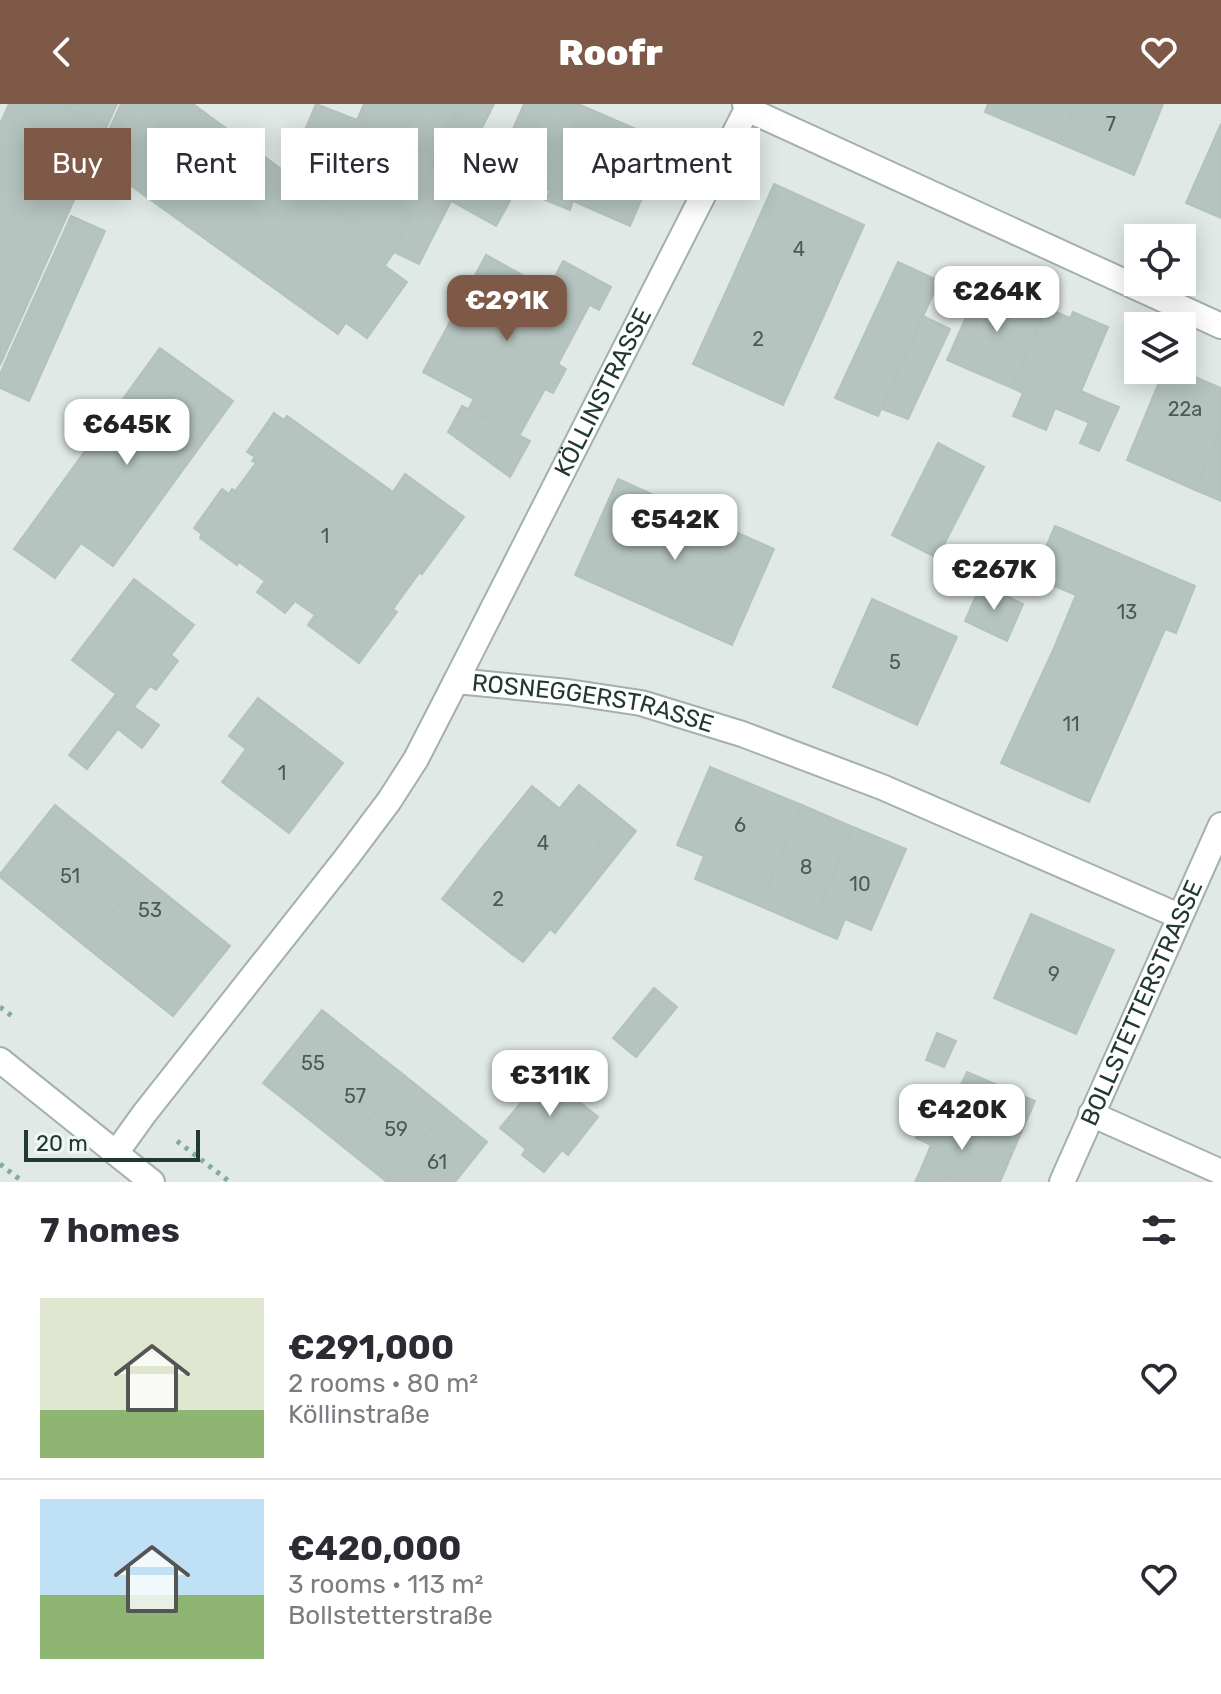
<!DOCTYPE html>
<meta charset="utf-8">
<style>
:root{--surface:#fff;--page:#f7f7f7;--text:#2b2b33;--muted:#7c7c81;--line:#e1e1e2;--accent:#7f5948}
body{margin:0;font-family:Rubik,sans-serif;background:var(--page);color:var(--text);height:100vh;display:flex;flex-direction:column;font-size:30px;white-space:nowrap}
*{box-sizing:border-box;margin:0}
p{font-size:26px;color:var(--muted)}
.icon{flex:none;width:44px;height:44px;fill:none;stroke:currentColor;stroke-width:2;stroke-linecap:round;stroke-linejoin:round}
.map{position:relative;height:1078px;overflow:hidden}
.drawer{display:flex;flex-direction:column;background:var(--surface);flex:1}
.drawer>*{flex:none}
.guide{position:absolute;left:24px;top:24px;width:800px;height:72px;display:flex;gap:16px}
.tools{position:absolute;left:1124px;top:120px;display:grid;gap:16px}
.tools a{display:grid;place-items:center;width:72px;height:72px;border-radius:0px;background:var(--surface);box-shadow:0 4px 20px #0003;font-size:40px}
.scale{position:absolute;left:24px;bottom:20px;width:176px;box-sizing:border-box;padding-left:8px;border:4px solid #223834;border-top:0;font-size:22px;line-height:28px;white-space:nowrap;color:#223834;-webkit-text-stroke:6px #f0f6f4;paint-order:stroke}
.price{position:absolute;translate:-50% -68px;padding:0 18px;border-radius:16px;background:#fff;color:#222;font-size:26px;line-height:52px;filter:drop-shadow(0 2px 4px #0008)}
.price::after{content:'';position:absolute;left:50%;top:48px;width:24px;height:18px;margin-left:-12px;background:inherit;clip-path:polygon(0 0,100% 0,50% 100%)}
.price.active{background:var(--accent);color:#fff}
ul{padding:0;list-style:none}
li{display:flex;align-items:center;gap:24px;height:200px;padding:0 40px}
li+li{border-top:2px solid var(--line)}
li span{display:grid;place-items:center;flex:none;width:224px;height:160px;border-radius:0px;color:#555}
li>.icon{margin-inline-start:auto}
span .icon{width:96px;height:96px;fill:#fffc;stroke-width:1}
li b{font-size:34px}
h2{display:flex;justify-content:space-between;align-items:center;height:96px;padding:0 40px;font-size:34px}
.chip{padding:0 28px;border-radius:0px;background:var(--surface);box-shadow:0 4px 20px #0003;font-size:28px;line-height:72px}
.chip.active{background:var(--accent);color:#fff}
header{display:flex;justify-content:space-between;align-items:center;height:104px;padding:0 40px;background:var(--accent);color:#fff;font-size:36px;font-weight:800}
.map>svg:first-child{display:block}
.building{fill:#b5c4bf;stroke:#b3c2be;stroke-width:2}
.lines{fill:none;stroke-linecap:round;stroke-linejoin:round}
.minor-casing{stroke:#a3b0ad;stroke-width:28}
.path{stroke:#83aaa2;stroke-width:5;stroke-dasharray:4 6;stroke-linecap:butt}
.minor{stroke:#fff;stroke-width:24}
.labels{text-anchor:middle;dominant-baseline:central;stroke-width:6;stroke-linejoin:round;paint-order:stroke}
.number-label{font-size:20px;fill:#475b57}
.street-label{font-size:24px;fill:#223834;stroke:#f0f6f4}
</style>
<header><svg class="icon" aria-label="back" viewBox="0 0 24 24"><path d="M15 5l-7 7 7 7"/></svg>Roofr<svg class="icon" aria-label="heart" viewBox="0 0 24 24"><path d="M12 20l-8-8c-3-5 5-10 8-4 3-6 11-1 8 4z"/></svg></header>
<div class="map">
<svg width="1221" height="1078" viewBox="0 0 1221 1078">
<rect width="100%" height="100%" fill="#e0e9e6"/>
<g class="building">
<path d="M9 0H57L107 22 49 152 0 130V20Z"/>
<path d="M57 0H117L107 22Z"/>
<path d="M121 0H193L394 148 338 230 95 56Z"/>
<path d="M316 0 357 16 436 52 394 148 287 69Z"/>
<path d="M364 0H460L436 52 357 16Z"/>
<path d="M460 0H494L459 69 510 97 496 122 451 97 419 160 394 148Z"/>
<path d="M524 0H578L666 38 630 122 573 97 570 106 545 96 550 87 496 64Z"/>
<path d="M988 0H1076L1059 39 985 8Z"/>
<path d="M1076 0H1163L1134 71 1059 39Z"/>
<path d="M1221 20V114L1186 99Z"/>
<path d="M774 80 864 121 824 211 734 170Z"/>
<path d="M71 112 105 127 29 297 0 284V270Z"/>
<path d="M0 130 49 152 0 261Z"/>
<path d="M486 151 535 178 538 173 590 200 558 260 566 265 553 289 545 285 519 332 469 304 474 295 423 268Z"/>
<path d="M563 157 611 183 599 206 551 180Z"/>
<path d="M898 158 939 177 878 312 835 294Z"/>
<path d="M385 162 407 178 367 234 345 218Z"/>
<path d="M734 170 824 211 783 301 693 260Z"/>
<path d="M982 177 1046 204 1012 284 947 256Z"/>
<path d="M1046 204 1070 214 1073 208 1108 223 1081 287 1099 295 1090 319 1055 304 1046 326 1013 312 1023 289 1012 284Z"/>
<path d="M923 212 950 225 908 315 882 305Z"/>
<path d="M160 244 233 297 113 462 81 439 55 474 14 445Z"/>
<path d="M1164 266H1179L1221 284V326L1195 386 1127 356Z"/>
<path d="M1099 295 1119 303 1099 347 1080 339Z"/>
<path d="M462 302 530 337 510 373 448 328Z"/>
<path d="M274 309 284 316 287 312 393 388 405 370 464 413 422 470 419 469 393 505 397 508 359 559 308 521 315 511 295 497 285 509 257 488 265 477 239 458 237 461 200 434 202 430 194 424 222 385 229 390 232 385 235 387 256 359 252 357 255 353 247 348Z"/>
<path d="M1221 326V397L1195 386Z"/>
<path d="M938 339 984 363 937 454 892 431Z"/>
<path d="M618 375 774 445 732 541 575 471Z"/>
<path d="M1055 422 1195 482 1176 529 1165 525 1141 581 1054 544 1076 491 1033 473Z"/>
<path d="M134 475 194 521 171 551 178 557 156 586 150 582 134 603 159 621 142 644 118 625 87 665 69 651 116 590 72 556Z"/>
<path d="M981 480 1023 500 1007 537 965 517Z"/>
<path d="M872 495 957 533 917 621 833 583Z"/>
<path d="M1054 544 1141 581 1089 698 1001 659Z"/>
<path d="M258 594 343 659 289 729 222 678 246 645 229 632Z"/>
<path d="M710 663 802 701 760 802 695 775 704 752 677 741Z"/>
<path d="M579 681 636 727 555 829 550 825 523 858 512 850 600 738 559 705Z"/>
<path d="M532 682 600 738 555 796 485 740Z"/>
<path d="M55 701 142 771 85 842 0 773V770Z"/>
<path d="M802 701 853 723 811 824 760 802Z"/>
<path d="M853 723 906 745 871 826 845 815 837 835 811 824Z"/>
<path d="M485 740 555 796 512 850 442 795Z"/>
<path d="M142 771 230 842 173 912 85 842Z"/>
<path d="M1031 810 1114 846 1076 930 994 894Z"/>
<path d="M654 884 677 903 636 953 613 934Z"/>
<path d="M322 906 363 939 305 1012 263 979Z"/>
<path d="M937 929 956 937 944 963 926 956Z"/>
<path d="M363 939 405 972 346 1045 305 1012Z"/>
<path d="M555 957 581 978 571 991 598 1013 568 1051 562 1046 544 1068 522 1051 526 1045 500 1024Z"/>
<path d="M967 968 1035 997 1014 1045 928 1008 938 986 955 993Z"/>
<path d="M405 972 446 1005 387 1078 346 1045Z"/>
<path d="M446 1005 487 1038 455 1078H387Z"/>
<path d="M928 1008 1014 1045 1000 1078H957L922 1063 931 1041 916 1034Z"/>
<path d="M922 1063 957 1078H915Z"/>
</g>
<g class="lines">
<g class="minor-casing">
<g id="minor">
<path d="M747 5 1221 222"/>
<path id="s1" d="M456 577 747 5 745 0"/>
<path d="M0 956 152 1078"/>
<path d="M1091 1010 1221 1068"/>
<path id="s2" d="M116 1049 144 1010 347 753 389 697 416 655 456 577 568 588 641 599 742 630 882 683 1179 812"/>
<path id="s3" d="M1062 1078 1221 721"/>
</g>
</g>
<g class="path">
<path d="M0 903 16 915"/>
<path d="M177 1037 230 1078"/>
<path d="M0 1060 23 1078"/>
</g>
<use href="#minor" class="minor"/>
</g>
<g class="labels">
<g class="number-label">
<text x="1111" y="20">7</text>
<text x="799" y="145">4</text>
<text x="758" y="235">2</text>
<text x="1185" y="305">22a</text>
<text x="325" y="432">1</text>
<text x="1127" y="508">13</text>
<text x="895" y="558">5</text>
<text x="1071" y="620">11</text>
<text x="282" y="669">1</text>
<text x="740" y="721">6</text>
<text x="543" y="739">4</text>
<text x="806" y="763">8</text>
<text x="70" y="772">51</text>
<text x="860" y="780">10</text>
<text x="498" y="795">2</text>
<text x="150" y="806">53</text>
<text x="1054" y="870">9</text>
<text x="313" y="959">55</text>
<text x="355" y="992">57</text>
<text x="396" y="1025">59</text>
<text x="437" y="1058">61</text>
</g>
<g class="street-label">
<text stroke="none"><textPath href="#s1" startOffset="324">KÖLLINSTRASSE</textPath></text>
<text stroke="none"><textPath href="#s2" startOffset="722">ROSNEGGERSTRASSE</textPath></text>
<text stroke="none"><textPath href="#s3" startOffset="196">BOLLSTETTERSTRASSE</textPath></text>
</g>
</g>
</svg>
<div class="tools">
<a><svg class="icon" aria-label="locate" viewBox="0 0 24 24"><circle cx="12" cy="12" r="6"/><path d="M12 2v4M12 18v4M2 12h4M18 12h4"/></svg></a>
<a><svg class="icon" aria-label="layers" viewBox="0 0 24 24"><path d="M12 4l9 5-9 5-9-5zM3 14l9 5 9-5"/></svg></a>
</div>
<div class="scale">20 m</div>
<b class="price" style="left:997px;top:230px">€264K</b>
<b class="price active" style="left:507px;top:239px">€291K</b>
<b class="price" style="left:127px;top:363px">€645K</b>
<b class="price" style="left:675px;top:458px">€542K</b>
<b class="price" style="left:994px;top:508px">€267K</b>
<b class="price" style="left:550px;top:1014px">€311K</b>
<b class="price" style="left:962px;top:1048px">€420K</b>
<div class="guide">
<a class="chip active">Buy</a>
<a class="chip">Rent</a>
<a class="chip">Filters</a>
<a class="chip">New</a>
<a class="chip">Apartment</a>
</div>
</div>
<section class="drawer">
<h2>7 homes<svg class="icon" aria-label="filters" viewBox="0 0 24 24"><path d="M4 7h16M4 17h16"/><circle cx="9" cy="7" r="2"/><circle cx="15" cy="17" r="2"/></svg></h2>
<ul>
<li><span style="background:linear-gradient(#dfe7d0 70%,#8fb573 0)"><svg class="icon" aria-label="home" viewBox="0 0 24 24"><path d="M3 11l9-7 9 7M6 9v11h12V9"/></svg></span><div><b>€291,000</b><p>2 rooms · 80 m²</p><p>Köllinstraße</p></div><svg class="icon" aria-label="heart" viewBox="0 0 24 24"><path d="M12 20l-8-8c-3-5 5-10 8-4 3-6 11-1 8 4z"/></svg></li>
<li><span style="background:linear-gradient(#bfe0f5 60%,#8fb573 0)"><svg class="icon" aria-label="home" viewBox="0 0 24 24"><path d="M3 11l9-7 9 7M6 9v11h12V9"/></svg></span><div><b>€420,000</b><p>3 rooms · 113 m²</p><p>Bollstetterstraße</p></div><svg class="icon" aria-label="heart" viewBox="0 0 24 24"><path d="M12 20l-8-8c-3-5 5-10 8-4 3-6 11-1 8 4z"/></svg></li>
</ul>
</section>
